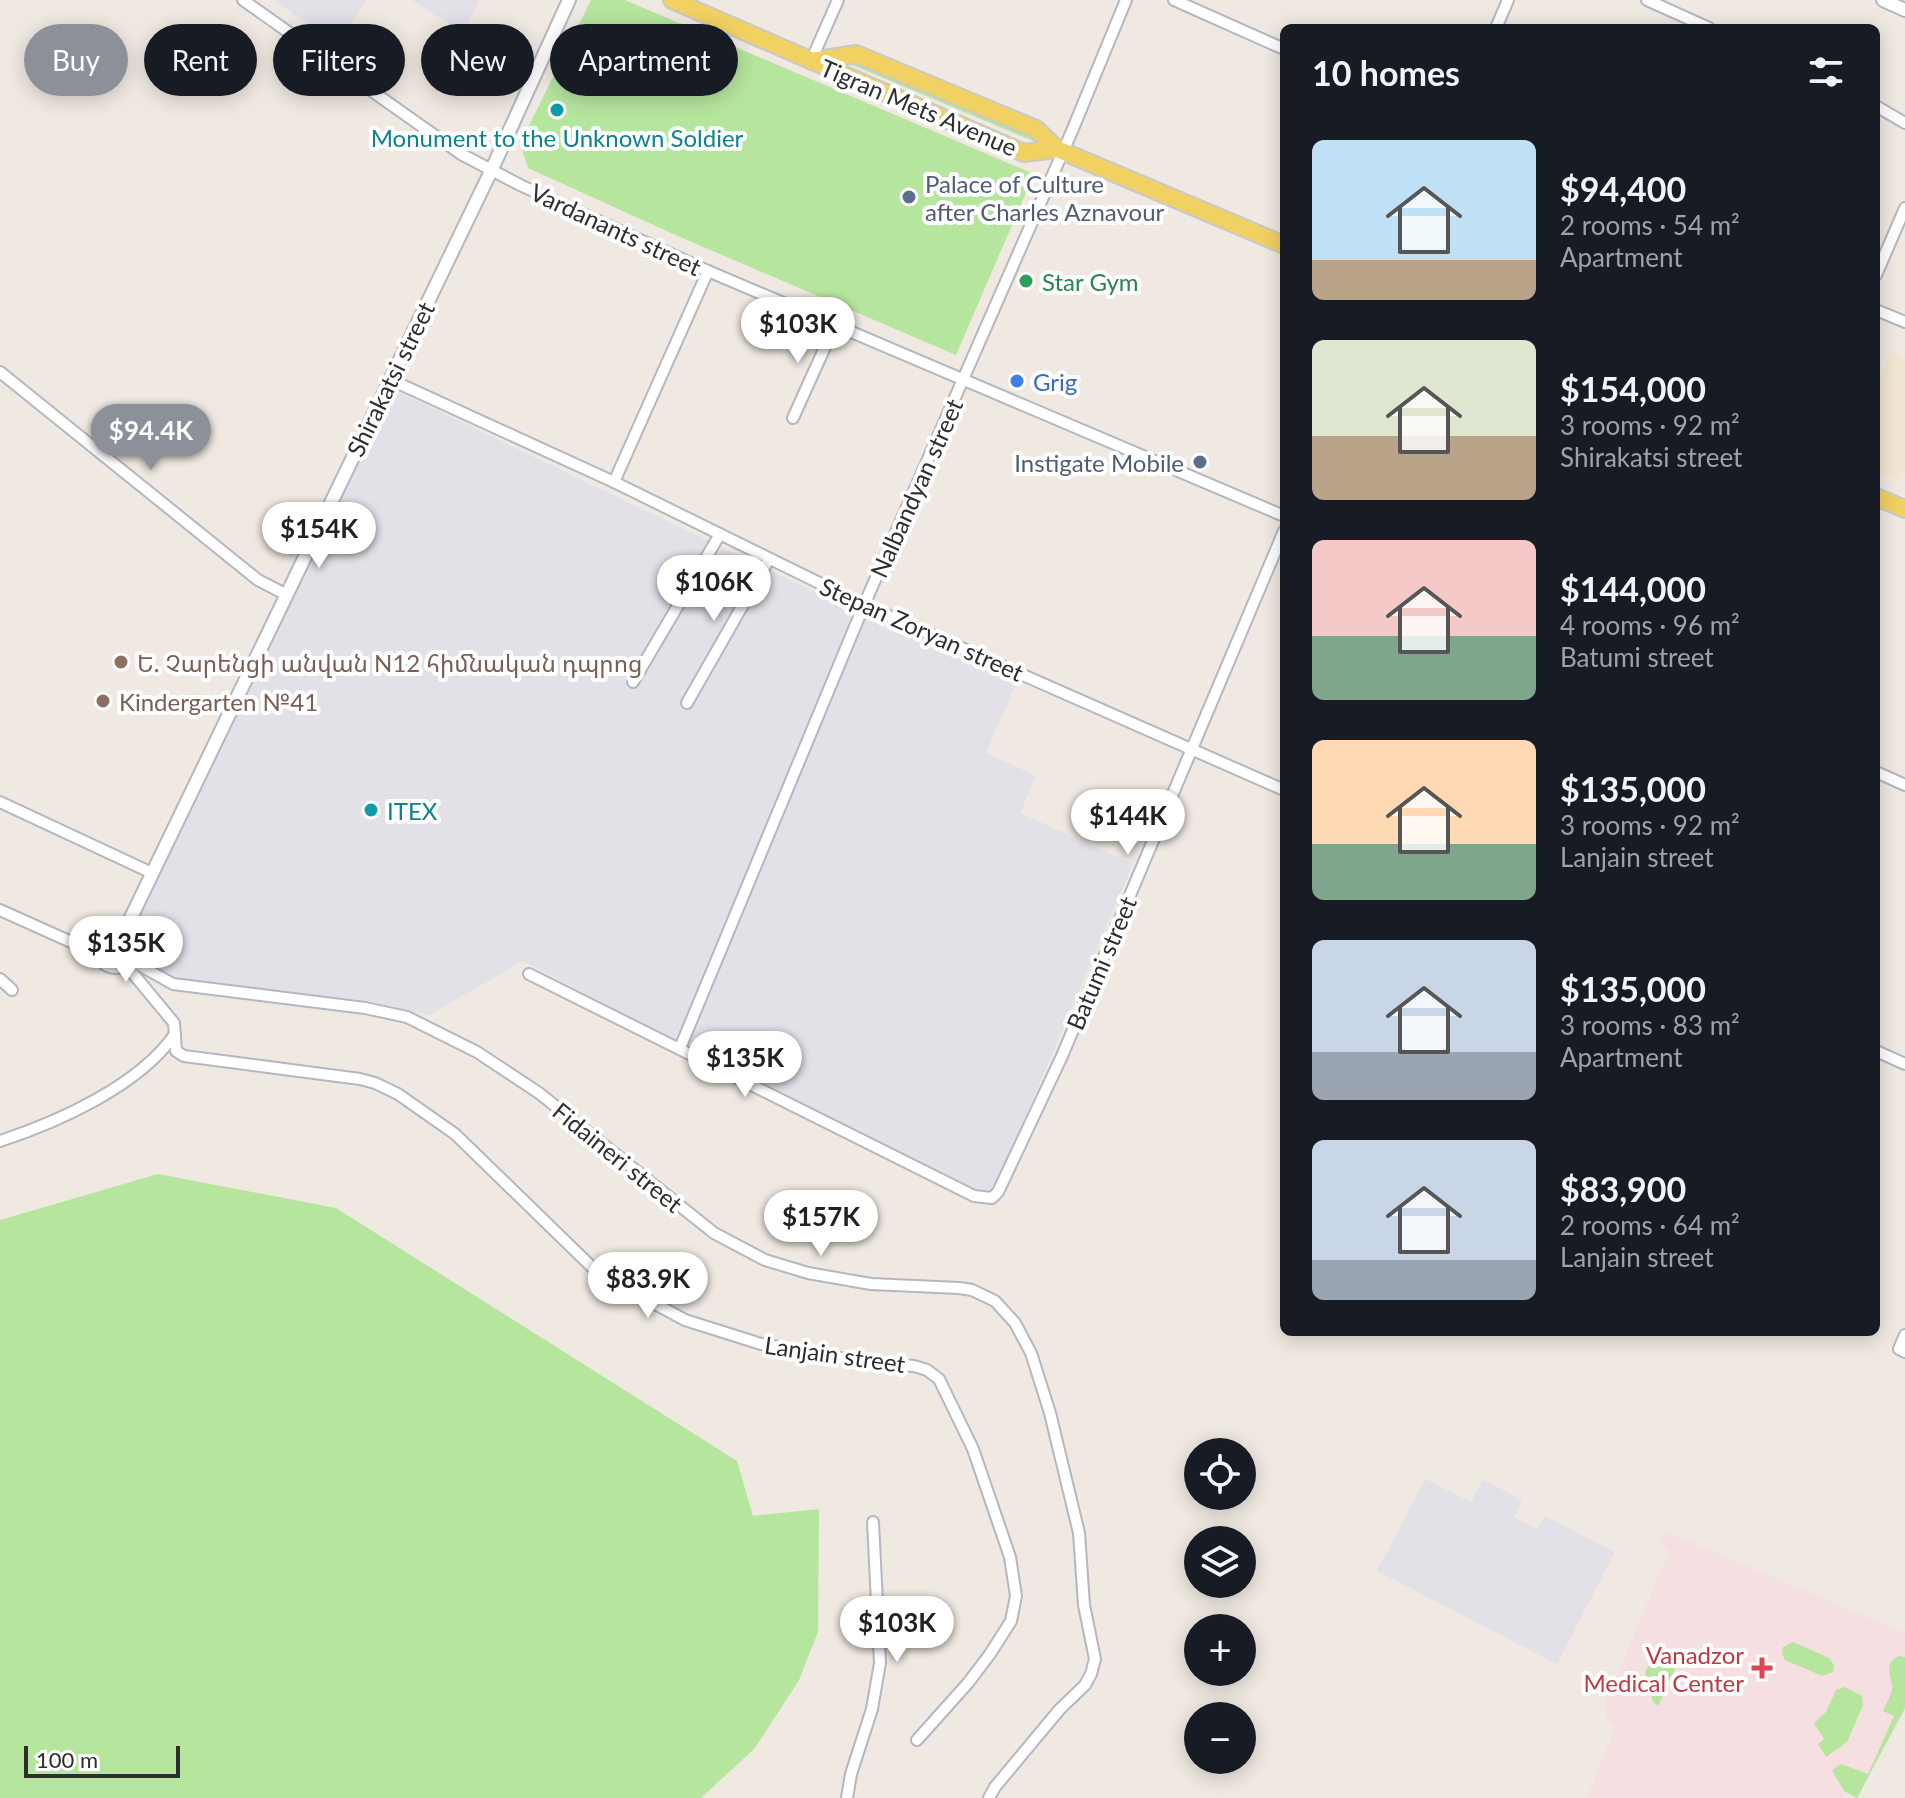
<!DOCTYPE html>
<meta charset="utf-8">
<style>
:root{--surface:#171b24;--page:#20242c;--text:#f1f3f6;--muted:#9ea1a6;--accent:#8c9099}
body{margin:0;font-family:Lato,"Noto Sans Armenian",sans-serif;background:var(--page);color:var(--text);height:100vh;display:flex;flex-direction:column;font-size:30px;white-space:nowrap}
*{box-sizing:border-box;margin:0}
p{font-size:26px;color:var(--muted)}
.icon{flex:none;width:44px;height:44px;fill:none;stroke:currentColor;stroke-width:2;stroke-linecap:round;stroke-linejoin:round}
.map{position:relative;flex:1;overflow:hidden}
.sheet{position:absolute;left:1280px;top:24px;width:600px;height:1312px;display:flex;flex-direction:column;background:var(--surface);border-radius:12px;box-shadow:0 4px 20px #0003}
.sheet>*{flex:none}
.top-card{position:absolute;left:24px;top:24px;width:760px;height:72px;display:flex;gap:16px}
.fabs{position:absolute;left:1184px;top:1438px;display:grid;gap:16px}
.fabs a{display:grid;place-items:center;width:72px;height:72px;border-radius:50%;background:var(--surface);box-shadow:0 4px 20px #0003;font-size:40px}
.scale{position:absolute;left:24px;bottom:20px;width:156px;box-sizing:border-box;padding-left:8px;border:4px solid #2e2e2e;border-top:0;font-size:22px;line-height:28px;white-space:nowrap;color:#2e2e2e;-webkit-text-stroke:6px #fff;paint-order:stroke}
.price{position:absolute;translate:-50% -68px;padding:0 18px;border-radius:28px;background:#fff;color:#222;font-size:26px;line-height:52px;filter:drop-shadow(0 2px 4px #0008)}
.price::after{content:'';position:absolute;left:50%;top:48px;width:24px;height:18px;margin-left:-12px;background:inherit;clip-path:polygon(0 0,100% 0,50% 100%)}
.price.selected{background:var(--accent);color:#fff}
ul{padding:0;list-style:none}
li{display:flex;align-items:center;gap:24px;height:200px;padding:0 32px}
li span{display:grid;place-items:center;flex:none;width:224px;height:160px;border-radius:12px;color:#555}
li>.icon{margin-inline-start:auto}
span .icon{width:96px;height:96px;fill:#fffc;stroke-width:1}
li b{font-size:34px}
h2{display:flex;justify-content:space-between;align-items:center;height:96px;padding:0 32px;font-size:34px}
.pill{padding:0 28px;border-radius:36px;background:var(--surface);box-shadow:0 4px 20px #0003;font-size:28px;line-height:72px}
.pill.selected{background:var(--accent);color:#fff}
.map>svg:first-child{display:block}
.industrial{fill:#e3e1e8}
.education{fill:#f0e6d1}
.medical{fill:#f5dfe0}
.green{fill:#b6e59e}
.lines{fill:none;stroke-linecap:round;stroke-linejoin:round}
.minor-casing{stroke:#b4b7c1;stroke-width:14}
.tertiary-casing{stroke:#b4b7c1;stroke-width:16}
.primary-casing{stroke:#c9c9c9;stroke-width:20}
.minor{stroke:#fff;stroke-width:10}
.tertiary{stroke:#fff;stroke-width:12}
.primary{stroke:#f2d163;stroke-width:16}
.culture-dot{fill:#0f9aa8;stroke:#fff;stroke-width:3}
.service-dot{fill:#5c6f8a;stroke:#fff;stroke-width:3}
.leisure-dot{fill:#2e9e5b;stroke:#fff;stroke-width:3}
.shop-dot{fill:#3f7fe0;stroke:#fff;stroke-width:3}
.education-dot{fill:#8d6e63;stroke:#fff;stroke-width:3}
.health-dot{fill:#e0444e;stroke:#fff;stroke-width:3}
.labels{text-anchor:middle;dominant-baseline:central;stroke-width:8;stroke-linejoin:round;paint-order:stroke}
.street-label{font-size:24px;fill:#2e2e2e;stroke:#fff}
.culture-label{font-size:24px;fill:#0d838f;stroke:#fff}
.service-label{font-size:24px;fill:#4e5e75;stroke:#fff;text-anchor:start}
.leisure-label{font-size:24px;fill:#27864d;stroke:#fff;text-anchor:start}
.shop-label{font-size:24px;fill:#366cbe;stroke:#fff;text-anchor:start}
.education-label{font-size:24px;fill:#785e54;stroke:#fff;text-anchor:start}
.health-label{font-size:24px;fill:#be3a42;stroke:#fff;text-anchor:end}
</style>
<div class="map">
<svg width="1905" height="1798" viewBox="0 0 1905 1798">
<rect width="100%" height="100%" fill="#efe9e1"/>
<g class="industrial">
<path d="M273 0H366L339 45Z"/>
<path d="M412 0H479L463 33Z"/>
<path d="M397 391 854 611 1016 684 986 753 1036 776 1020 813 1133 864 995 1188 983 1194 689 1048 523 961 429 1015 362 1000 173 980 144 957 137 922 296 581 386 396Z"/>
<path d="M1425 1479 1471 1502 1483 1480 1522 1500 1514 1517 1538 1529 1545 1516 1615 1552 1557 1664 1377 1571Z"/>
</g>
<path class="education" d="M1892 351 1905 357V471L1901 481 1876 470V386Z"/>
<path class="medical" d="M1667 1532 1905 1633V1708L1857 1798 1846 1793 1843 1798H1587L1616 1725 1607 1719 1605 1703 1669 1552 1659 1541 1662 1534Z"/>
<g class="green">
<path d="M591 0H625L1034 174 956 355 680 237 528 168 520 144Z"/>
<path d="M853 60 1035 136V142L850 64Z"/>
<path d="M158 1174 336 1208 737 1461 753 1516 819 1509 818 1632 799 1680 755 1748 701 1798H0V1220Z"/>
<path d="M1793 1642 1829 1658 1834 1665 1833 1672 1822 1676 1785 1660 1782 1654 1783 1647Z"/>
<path d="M1655 1656 1673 1664 1675 1669 1658 1706 1653 1702 1645 1672Z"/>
<path d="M1899 1656 1905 1657V1708L1857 1798 1844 1791 1832 1770 1841 1764 1868 1774 1894 1716 1883 1711C1886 1704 1893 1693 1892 1685 1890 1671 1884 1664 1899 1656Z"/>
<path d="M1845 1687 1862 1696 1863 1705 1847 1742 1826 1757 1818 1744 1824 1739 1814 1723 1826 1712 1836 1690Z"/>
</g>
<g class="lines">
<g class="minor-casing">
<g id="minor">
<path d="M243 0 461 154 520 185 708 271 1284 516"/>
<path d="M1174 0 1284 49"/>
<path d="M1647 0 1709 28"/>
<path d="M1496 28 1508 0"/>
<path d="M811 61 838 0"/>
<path d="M1876 106 1905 123"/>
<path d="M1876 275 1905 208"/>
<path d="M1876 310 1905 322"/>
<path d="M0 372 258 580 287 595"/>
<path d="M389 379 614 482 864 605 1284 790"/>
<path d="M793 418 835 325"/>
<path d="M614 482 708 271"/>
<path d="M633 682 720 534"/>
<path d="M687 703 769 559"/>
<path d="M1876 772 1905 785"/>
<path d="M0 802 152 873"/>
<path d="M0 910 69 941 96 949"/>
<circle cx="116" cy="948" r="20"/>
<path d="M132 961 173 984 365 1008 407 1017 477 1052 539 1093 714 1233 765 1260 808 1273 871 1284 959 1288 972 1290 995 1301 1015 1323 1031 1353 1050 1413 1079 1533 1084 1605 1095 1659 1091 1674 1085 1685 1060 1709 995 1787 989 1798"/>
<path d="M126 965 174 1023 176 1051 184 1056 360 1079 375 1083 398 1094 455 1134 598 1273 685 1320 761 1344 862 1362 914 1366 927 1370 939 1379 973 1449 1010 1557 1016 1596 1011 1621 990 1654 968 1683 917 1740"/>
<path d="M529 974 974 1196 992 1198 998 1192 1062 1056 1284 531"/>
<path d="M0 979 12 990"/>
<path d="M680 1048 864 605 1072 131 1126 0"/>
<path d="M1876 1051 1905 1064"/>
<path d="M0 1141C58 1122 139 1086 175 1034"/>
<path d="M1905 1335 1899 1349 1905 1352"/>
<path d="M847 1798 851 1774 872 1709 880 1663 873 1522"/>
</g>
</g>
<g class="tertiary-casing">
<g id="tertiary">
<path d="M1883 0 1905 10"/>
<path d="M125 930 492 169 569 0"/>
</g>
</g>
<g class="primary-casing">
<g id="primary">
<path d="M672 0 1024 153 1057 149"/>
<path d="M811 61 856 54 1036 129 1057 149 1284 245"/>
<path d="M1876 497 1905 509"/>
</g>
</g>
<use href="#minor" class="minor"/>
<use href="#tertiary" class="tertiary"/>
<use href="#primary" class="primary"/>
</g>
<g class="culture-dot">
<circle cx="557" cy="110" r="8"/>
<circle cx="371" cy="810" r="8"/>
</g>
<g class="service-dot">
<circle cx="909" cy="197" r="8"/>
<circle cx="1200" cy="462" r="8"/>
</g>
<circle class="leisure-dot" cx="1026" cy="281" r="8"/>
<circle class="shop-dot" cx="1017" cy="381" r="8"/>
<g class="education-dot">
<circle cx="121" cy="662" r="8"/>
<circle cx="103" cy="701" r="8"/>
</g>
<path class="health-dot" d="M1758 1656h8v8h8v8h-8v8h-8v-8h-8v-8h8z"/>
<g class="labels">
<g class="street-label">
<text transform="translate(919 107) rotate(23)">Tigran Mets Avenue</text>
<text transform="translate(616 229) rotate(25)">Vardanants street</text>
<text transform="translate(390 379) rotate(-64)">Shirakatsi street</text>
<text transform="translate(916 488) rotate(-66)">Nalbandyan street</text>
<text transform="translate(922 629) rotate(24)">Stepan Zoryan street</text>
<text transform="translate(1101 963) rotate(-67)">Batumi street</text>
<text transform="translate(618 1157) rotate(39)">Fidaineri street</text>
<text transform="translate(835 1354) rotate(8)">Lanjain street</text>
</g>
<g class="culture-label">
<text x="557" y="137">Monument to the Unknown Soldier</text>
<text x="387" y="810" text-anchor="start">ITEX</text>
</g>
<g class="service-label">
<text x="925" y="183">Palace of Culture<tspan x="925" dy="28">after Charles Aznavour</tspan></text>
<text x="1184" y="462" text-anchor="end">Instigate Mobile</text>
</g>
<g class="leisure-label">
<text x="1042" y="281">Star Gym</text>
</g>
<g class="shop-label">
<text x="1033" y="381">Grig</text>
</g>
<g class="education-label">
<text x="137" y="662">Ե. Չարենցի անվան N12 հիմնական դպրոց</text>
<text x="119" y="701">Kindergarten №41</text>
</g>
<g class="health-label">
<text x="1744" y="1654">Vanadzor<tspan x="1744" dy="28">Medical Center</tspan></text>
</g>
</g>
</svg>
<div class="fabs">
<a><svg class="icon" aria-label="locate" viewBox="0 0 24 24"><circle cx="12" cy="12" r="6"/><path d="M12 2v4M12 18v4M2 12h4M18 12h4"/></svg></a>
<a><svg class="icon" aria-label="layers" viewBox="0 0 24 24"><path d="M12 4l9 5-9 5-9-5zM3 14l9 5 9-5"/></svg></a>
<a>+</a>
<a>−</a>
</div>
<div class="scale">100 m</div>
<b class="price" style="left:798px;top:365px">$103K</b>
<b class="price selected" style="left:151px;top:472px">$94.4K</b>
<b class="price" style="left:319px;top:570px">$154K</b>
<b class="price" style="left:714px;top:623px">$106K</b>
<b class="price" style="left:1128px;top:857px">$144K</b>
<b class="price" style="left:126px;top:984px">$135K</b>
<b class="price" style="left:745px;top:1099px">$135K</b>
<b class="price" style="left:821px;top:1258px">$157K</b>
<b class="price" style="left:648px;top:1320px">$83.9K</b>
<b class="price" style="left:897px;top:1664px">$103K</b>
<div class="top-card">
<a class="pill selected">Buy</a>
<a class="pill">Rent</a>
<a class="pill">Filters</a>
<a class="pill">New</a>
<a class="pill">Apartment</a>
</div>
<section class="sheet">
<h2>10 homes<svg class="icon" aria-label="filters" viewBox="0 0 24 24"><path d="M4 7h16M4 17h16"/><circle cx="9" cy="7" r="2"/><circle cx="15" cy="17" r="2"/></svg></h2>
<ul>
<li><span style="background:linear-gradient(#bfe0f5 75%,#b9a48a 0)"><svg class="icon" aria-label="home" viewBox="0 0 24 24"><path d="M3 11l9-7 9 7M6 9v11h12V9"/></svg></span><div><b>$94,400</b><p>2 rooms · 54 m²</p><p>Apartment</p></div></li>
<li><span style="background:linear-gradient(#dfe7d0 60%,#b9a48a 0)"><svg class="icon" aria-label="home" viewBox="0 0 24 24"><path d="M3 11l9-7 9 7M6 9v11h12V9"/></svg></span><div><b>$154,000</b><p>3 rooms · 92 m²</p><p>Shirakatsi street</p></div></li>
<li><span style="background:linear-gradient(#f6c9c9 60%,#7fa58c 0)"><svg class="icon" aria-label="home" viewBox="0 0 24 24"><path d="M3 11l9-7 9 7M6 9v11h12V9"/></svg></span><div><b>$144,000</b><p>4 rooms · 96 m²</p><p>Batumi street</p></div></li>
<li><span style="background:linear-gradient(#ffd9b3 65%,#7fa58c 0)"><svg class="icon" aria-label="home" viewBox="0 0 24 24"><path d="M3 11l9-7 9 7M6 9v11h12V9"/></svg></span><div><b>$135,000</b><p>3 rooms · 92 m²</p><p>Lanjain street</p></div></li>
<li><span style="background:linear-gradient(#c9d6e8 70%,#9aa5b1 0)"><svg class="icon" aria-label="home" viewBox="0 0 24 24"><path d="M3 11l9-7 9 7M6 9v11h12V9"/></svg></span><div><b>$135,000</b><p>3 rooms · 83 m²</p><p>Apartment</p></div></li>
<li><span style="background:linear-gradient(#c9d6e8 75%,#9aa5b1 0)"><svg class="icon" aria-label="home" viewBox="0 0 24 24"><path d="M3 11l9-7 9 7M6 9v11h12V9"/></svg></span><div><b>$83,900</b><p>2 rooms · 64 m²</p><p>Lanjain street</p></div></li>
</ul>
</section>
</div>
